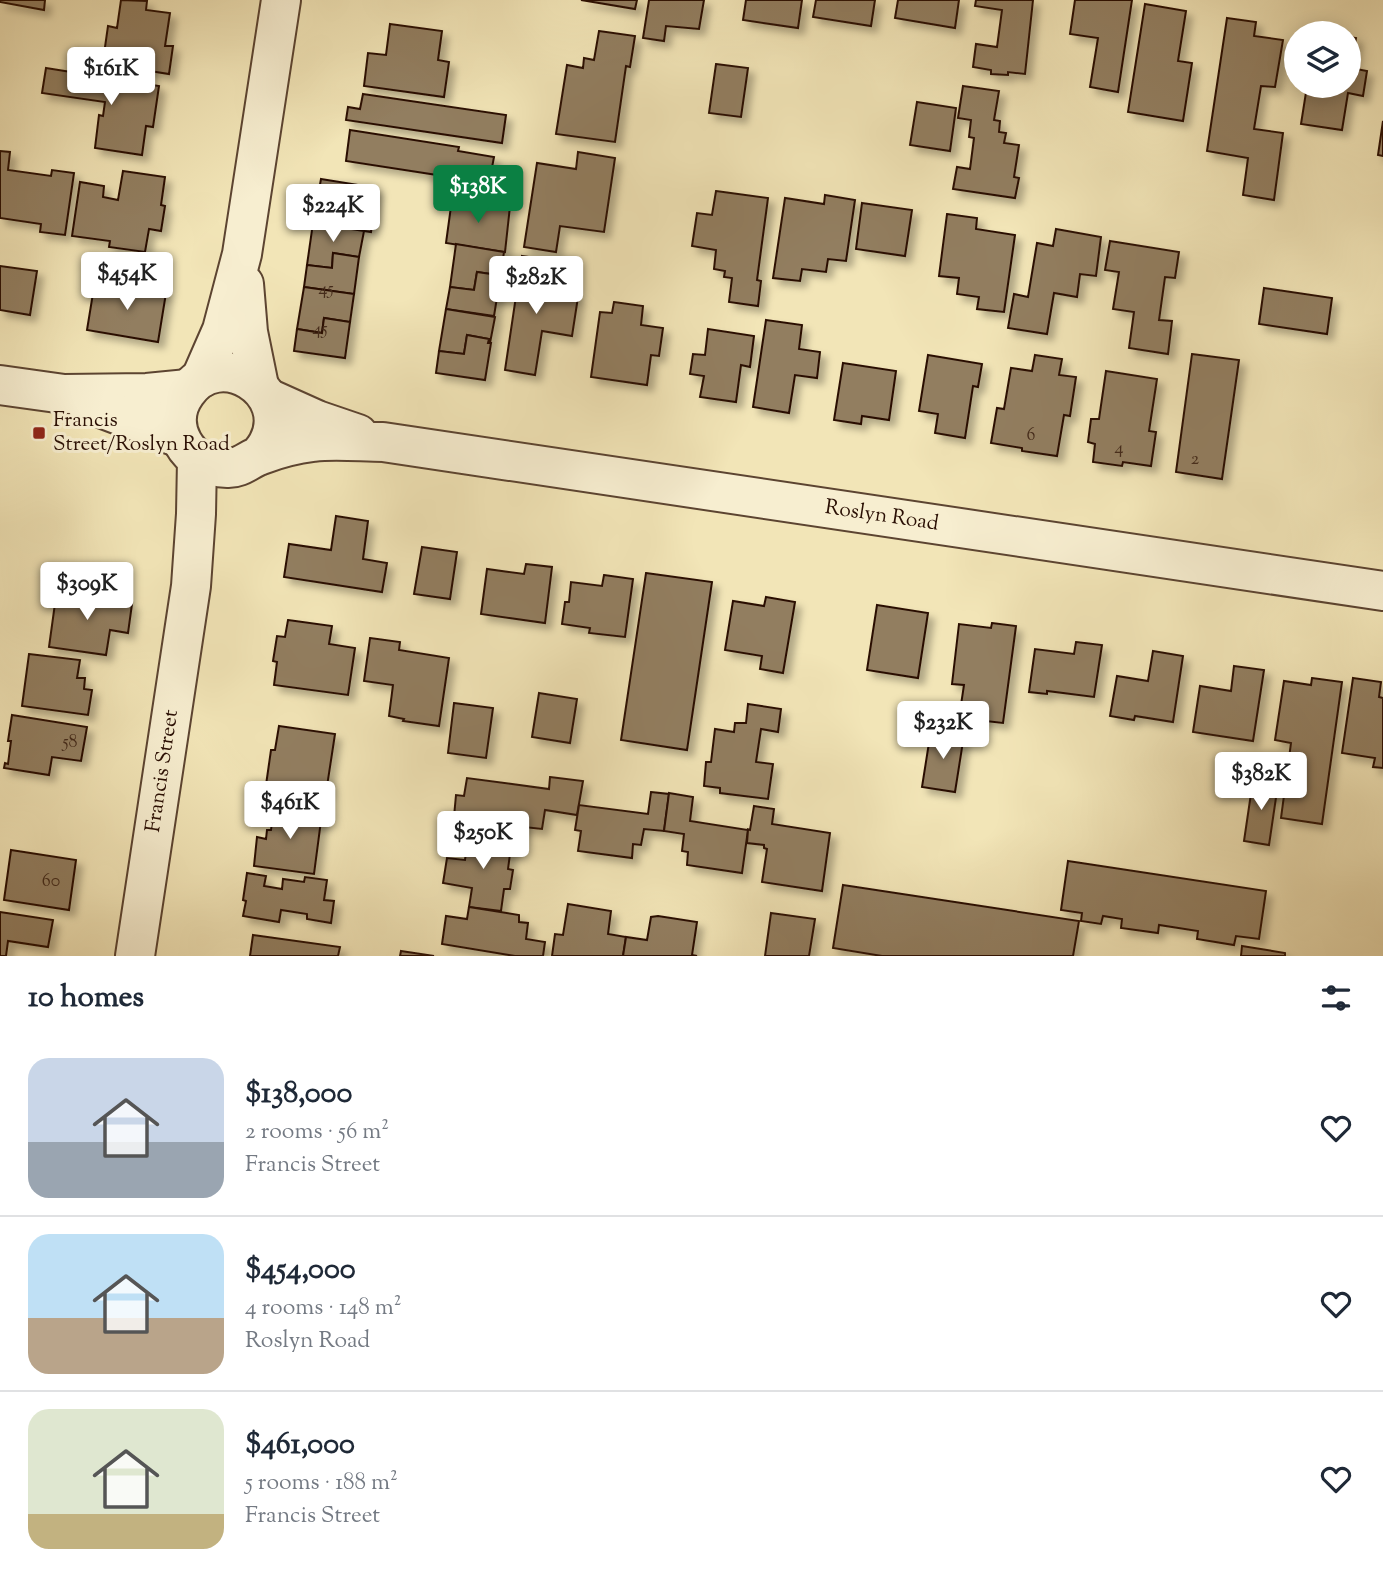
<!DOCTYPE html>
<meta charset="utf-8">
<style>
:root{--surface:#fff;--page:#f6f6f7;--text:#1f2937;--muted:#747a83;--line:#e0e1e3;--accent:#0b8043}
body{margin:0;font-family:"Sorts Mill Goudy",serif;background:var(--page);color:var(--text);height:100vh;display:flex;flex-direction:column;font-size:26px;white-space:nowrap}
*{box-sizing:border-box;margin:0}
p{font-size:23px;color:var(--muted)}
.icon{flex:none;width:38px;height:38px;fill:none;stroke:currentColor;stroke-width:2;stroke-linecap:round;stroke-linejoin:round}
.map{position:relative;height:956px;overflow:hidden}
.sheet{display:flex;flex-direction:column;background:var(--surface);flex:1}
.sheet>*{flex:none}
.controls{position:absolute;left:1284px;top:21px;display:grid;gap:14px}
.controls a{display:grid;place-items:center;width:77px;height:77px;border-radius:50%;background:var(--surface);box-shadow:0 4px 18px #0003;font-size:35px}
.price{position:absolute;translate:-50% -60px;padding:0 16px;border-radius:7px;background:#fff;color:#222;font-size:23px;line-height:46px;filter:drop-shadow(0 2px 4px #0008)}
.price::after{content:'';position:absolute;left:50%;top:42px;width:21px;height:16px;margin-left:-10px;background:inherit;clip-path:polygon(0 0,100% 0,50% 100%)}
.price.current{background:var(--accent);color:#fff}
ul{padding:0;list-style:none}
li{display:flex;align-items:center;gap:21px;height:175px;padding:0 28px}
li+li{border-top:2px solid var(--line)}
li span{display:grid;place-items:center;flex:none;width:196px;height:140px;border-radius:21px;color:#555}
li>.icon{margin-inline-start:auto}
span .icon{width:84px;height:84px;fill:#fffc;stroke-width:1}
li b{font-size:30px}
h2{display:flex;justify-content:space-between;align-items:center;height:84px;padding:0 28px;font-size:30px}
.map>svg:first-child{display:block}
.building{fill:#927e61;stroke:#2a0f04;stroke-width:2;filter:url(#shadow)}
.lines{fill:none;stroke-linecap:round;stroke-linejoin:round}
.minor-casing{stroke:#5c4431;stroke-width:42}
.minor{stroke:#f7eed0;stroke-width:38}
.poi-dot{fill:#8f2418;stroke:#f7eed0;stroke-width:2.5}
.labels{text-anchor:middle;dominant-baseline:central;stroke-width:6;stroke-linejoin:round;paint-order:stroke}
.number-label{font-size:18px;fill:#442b1b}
.poi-label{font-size:21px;fill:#2a0f04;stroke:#f7eed0;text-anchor:start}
.street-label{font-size:21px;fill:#2a0f04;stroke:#f7eed0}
</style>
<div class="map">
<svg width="1383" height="956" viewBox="0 0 1383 956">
<defs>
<filter id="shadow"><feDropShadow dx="6" dy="6" stdDeviation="3.5" flood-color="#0004"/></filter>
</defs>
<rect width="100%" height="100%" fill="#f2e5b7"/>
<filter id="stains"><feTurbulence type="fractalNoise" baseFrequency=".00286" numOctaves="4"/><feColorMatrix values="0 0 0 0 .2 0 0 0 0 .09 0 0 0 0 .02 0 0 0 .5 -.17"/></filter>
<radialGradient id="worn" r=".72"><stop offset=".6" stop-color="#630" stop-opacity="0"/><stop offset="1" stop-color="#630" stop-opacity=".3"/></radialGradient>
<g class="building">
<path d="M0 0H45L44 10 0 2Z"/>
<path d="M121 0 147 1 146 10 170 13 165 46H173L169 74 112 65 113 62 103 61 108 26 117 28Z"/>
<path d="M581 0H637L635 9Z"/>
<path d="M649 0H704L699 29 666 26 664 41 643 38Z"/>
<path d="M746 0H802L798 28 743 20Z"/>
<path d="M816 0H875L871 26 813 17Z"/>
<path d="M898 0H959L955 28 895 18Z"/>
<path d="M976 0H1033L1025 74 1008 72V75L991 74V70L973 67 976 44 997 47 1002 10 975 6Z"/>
<path d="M1075 0H1132L1118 92 1090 87 1098 38 1070 34Z"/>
<path d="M1145 4 1186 11 1178 61 1192 63 1183 121 1128 112Z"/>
<path d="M1227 18 1256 22 1254 36 1283 40 1275 87 1261 86 1254 129 1283 133 1274 200 1243 195 1248 158 1207 151Z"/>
<path d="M390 24 442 31 438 60 449 62 444 97 364 86 368 53 386 55Z"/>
<path d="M599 31 635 36 630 67 626 66 615 142 556 134 567 65 583 68 584 58 594 60Z"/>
<path d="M1349 37 1356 38 1351 68 1367 71 1363 96 1348 93 1342 130 1301 124 1307 86H1349Z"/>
<path d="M716 64 748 68 741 117 709 113Z"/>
<path d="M46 68 159 86 153 127 146 126 142 155 95 148 99 115 103 116 105 102 42 93Z"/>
<path d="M963 86 999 91 994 120 1000 121 999 132 1006 133 1004 143 1019 145 1014 177 1019 178 1015 198 953 189 957 167 970 169 974 138 969 137 971 120 958 118Z"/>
<path d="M363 94 506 115 502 143 346 120 348 107 360 109Z"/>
<path d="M917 102 956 108 950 151 910 145Z"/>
<path d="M1383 121V156L1378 155Z"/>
<path d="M350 130 459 147 458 151 494 157 489 183 346 161Z"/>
<path d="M0 151 10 152 8 170 51 176 52 170 74 173 65 235 40 232 41 224 0 218Z"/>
<path d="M578 152 615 158 604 232 560 226 556 252 524 247 537 163 576 169Z"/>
<path d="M123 171 165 177 161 205 165 206 161 231 149 229 145 252 109 247 110 241 72 236 80 182 104 186 103 197 118 200Z"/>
<path d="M321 179 377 188 371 232 313 223Z"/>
<path d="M716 191 768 198 757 280 761 281 758 306 729 302 732 278 724 277 725 271 714 269 716 250 692 246 697 213 712 215Z"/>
<path d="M825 195 855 200 846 261 828 259 826 272 802 269 800 281 773 278 785 198 824 204Z"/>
<path d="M452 199 510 206 505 252 446 243Z"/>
<path d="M862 203 912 210 905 256 856 249Z"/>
<path d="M947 214 977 218 976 229 1015 235 1004 312 977 309 979 297 957 294 959 278 939 276Z"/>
<path d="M313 223 364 231 359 257 333 253 332 268 307 265Z"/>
<path d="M1056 229 1101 237 1096 276 1080 274 1077 297 1054 293 1047 334 1008 328 1014 294 1028 297 1037 243 1053 246Z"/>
<path d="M1110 241 1179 252 1175 278 1165 277 1159 320 1172 321 1168 354 1129 348 1134 312 1113 309 1119 272 1105 270Z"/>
<path d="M456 244 504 252 500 279 498 278V275L477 272 474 290 450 287Z"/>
<path d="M333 253 359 257 354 294 304 287 307 265 332 268Z"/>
<path d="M522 256 550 260 545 292 578 297 572 336 542 331 535 375 505 370Z"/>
<path d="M0 266 37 271 30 315 0 310Z"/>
<path d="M477 272 498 275V278L500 279 494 316 446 309 450 287 474 290Z"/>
<path d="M95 281 166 293 158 342 87 330Z"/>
<path d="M304 287 354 294 350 322 324 318 322 333 297 329Z"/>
<path d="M1264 288 1332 298 1327 334 1259 324Z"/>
<path d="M614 302 643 306 641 325 663 328 659 356 651 355 647 385 591 377 600 312 612 313Z"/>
<path d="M446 309 495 317 490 343H488L489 339 467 335 464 354 439 351Z"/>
<path d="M324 318 350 322 345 358 294 351 297 329 322 333Z"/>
<path d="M766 320 802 325 799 349 820 352 817 378 795 375 789 413 753 407Z"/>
<path d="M708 329 754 336 750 367 741 365 736 402 700 397 704 376 690 374 693 354 705 355Z"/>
<path d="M467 335 489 339 488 343H491L485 380 436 373 439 351 464 354Z"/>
<path d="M1192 354 1239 360 1222 479 1176 472Z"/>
<path d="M928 355 982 364 978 387 973 386 965 438 935 433 938 414 919 411Z"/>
<path d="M1035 355 1062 359 1059 375 1076 377 1070 416 1064 415 1057 456 1022 451V448L991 443 997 408 1004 409 1011 368 1032 371Z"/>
<path d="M843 363 896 371 889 420 862 416 861 424 834 420Z"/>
<path d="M1106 371 1157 379 1149 431 1156 432 1151 466 1123 462 1122 466 1093 462 1095 444 1088 442 1091 419H1099Z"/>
<path d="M336 516 368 521 363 559 387 563 382 592 284 577 289 544 331 550Z"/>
<path d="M422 547 457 552 450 599 414 594Z"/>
<path d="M526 564 552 567 545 623 481 614 487 569 524 574Z"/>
<path d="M646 573 712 582 687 750 621 740Z"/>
<path d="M604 575 633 579 625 637 589 633 590 628 562 624 565 602H569L571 582 602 586Z"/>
<path d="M57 589 102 596V599L132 604 128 633 110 630 106 655 49 647Z"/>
<path d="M766 597 795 602 783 673 760 669 762 656 725 650 733 601 764 606Z"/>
<path d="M877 605 928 613 918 678 867 670Z"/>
<path d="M288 620 332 626 329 644 355 648 348 695 274 685 277 662 273 661 277 636 285 637Z"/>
<path d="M992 623 1016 626 1003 723 959 718 964 685 952 684 959 624 991 628Z"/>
<path d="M370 638 400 642 399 650 449 658 439 726 403 721 404 719 389 716 393 685 364 681Z"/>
<path d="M1076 642 1102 645 1094 697 1047 691V694L1029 692 1035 649 1074 654Z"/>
<path d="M1153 651 1183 656 1173 722 1135 716 1134 720 1110 716 1117 676 1148 681Z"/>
<path d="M29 654 80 660 77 678H85L84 689 92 690 88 715 22 706Z"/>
<path d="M1234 666 1264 670 1253 741 1193 732 1200 686 1231 691Z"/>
<path d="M1312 678 1342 682 1322 824 1281 818 1291 743 1275 740 1284 681 1311 685Z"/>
<path d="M1353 678 1381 682 1379 697 1383 698V768L1373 767 1375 758 1342 753Z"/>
<path d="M539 693 577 699 570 743 532 737Z"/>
<path d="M454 703 493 708 486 758 448 753Z"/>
<path d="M748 704 781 709 778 732 761 729 756 762 773 764 768 799 720 793V788L704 786 706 762H711L715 729 734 732 735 723H746Z"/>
<path d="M12 715 87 727 81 761 52 757 49 775 4 768 5 763 8 764 11 741H8Z"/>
<path d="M279 726 335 734 326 793 266 785 271 750H275Z"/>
<path d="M931 730 964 735 955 792 922 787Z"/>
<path d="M550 777 583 781 577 815 545 810 542 829 524 827H521L520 833 477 827 478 820 454 817 456 795 464 796 467 778 549 789Z"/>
<path d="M1253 780 1278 784 1269 845 1244 841Z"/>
<path d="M651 792 669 794 664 831 644 829 641 845 633 844 632 858 578 851 581 831 575 830 579 805 648 814Z"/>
<path d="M669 793 693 797 690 821 748 830 742 873 687 865 688 852 682 851 684 834 664 831Z"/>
<path d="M268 806 322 813 314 874 254 866 257 837 266 839 267 830H271L272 822 266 821Z"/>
<path d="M754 806 774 809 772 824 830 833 822 891 762 882 767 849 764 848V845L747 843 748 830 747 829 750 830Z"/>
<path d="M469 832 512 839 508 869 513 870 510 889H504L501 911 469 907 472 888 443 883 447 858 465 860Z"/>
<path d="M11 850 76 860 69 910 4 900Z"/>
<path d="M1068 861 1266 891 1259 939 1236 936 1234 945 1197 939 1198 931 1159 925 1158 933 1121 928 1122 919 1103 916 1101 924 1081 921 1082 913 1061 910Z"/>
<path d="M247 873 266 876 264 886 282 889 283 879 304 882 305 877 327 880 324 900 334 901 331 923 307 919V914L281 910 279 922 243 916 246 901 243 900Z"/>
<path d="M843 885 1079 921 1073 956H882L833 948Z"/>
<path d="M568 904 611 911 608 934 626 937 623 956H552L555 934 563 935Z"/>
<path d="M469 907 519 915V922L528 923 526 939 545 942 543 956H515L442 944 446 916 467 919Z"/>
<path d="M0 912 53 920 48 947 8 941 6 956H0Z"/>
<path d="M771 913 815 919 809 956H765Z"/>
<path d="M658 916 697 922 692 955 697 956H623L626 937 647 940 651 917Z"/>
<path d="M253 935 340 947 338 956H250Z"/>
<path d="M1242 946 1285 953V956H1241Z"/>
<path d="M401 951 434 956H400Z"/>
</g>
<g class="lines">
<g class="minor-casing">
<g id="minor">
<path d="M244 284 248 332 259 386"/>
<path d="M201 378 222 330 242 254 281 0"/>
<path d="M0 385 64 394 147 393 188 389"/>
<path d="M268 398 317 420 358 434"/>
<path d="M85 402 180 438"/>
<path id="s1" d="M259 456C262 452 266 447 268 443 295 391 219 344 186 393 163 425 187 468 227 468 240 469 249 459 261 455 277 449 296 444 313 442 334 439 362 442 383 442L1383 591"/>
<path id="s2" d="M135 956 191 586 196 514 197 460"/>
</g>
</g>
<use href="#minor" class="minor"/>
</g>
<rect class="poi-dot" x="32" y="426" width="14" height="14" rx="3.5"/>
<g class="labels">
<g class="number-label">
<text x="326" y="290">45</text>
<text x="320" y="330">45</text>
<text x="1031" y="436">6</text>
<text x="1119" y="449">4</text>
<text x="1195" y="460">2</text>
<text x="70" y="743">58</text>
<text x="51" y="882">60</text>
</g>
<g class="poi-label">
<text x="53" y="421">Francis<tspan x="53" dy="24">Street/Roslyn Road</tspan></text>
</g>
<g class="street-label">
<text stroke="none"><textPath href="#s1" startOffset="931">Roslyn Road</textPath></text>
<text stroke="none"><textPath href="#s2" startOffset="187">Francis Street</textPath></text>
</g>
</g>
<rect width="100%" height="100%" filter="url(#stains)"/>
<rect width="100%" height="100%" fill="url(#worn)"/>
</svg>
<div class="controls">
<a><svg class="icon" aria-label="layers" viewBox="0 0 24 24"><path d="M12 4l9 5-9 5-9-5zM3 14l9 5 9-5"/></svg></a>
</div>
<b class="price" style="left:111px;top:107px">$161K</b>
<b class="price current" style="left:478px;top:225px">$138K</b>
<b class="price" style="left:333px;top:244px">$224K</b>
<b class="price" style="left:127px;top:312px">$454K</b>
<b class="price" style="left:536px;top:316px">$282K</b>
<b class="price" style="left:87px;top:622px">$309K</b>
<b class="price" style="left:943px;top:761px">$232K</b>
<b class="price" style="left:1261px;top:812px">$382K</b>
<b class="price" style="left:290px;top:841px">$461K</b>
<b class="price" style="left:483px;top:871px">$250K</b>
</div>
<section class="sheet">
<h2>10 homes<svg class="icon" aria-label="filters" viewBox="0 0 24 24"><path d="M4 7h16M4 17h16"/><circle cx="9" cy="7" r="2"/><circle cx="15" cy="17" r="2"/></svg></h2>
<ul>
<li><span style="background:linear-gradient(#c9d6e8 60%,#9aa5b1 0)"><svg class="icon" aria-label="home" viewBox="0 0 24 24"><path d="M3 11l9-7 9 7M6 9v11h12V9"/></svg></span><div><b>$138,000</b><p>2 rooms · 56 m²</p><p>Francis Street</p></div><svg class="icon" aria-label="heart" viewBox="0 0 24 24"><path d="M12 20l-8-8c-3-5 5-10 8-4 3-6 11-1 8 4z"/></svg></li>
<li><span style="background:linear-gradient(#bfe0f5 60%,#b9a48a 0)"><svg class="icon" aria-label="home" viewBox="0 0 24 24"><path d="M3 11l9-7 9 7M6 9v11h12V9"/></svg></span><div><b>$454,000</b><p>4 rooms · 148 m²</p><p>Roslyn Road</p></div><svg class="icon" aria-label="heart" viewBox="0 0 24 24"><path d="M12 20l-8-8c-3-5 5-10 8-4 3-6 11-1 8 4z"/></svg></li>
<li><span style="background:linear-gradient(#dfe7d0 75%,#c2b280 0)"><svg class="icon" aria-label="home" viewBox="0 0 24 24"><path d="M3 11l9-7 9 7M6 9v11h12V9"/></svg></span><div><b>$461,000</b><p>5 rooms · 188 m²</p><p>Francis Street</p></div><svg class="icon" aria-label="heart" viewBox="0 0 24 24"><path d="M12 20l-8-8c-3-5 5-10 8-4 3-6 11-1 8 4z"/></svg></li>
</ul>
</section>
